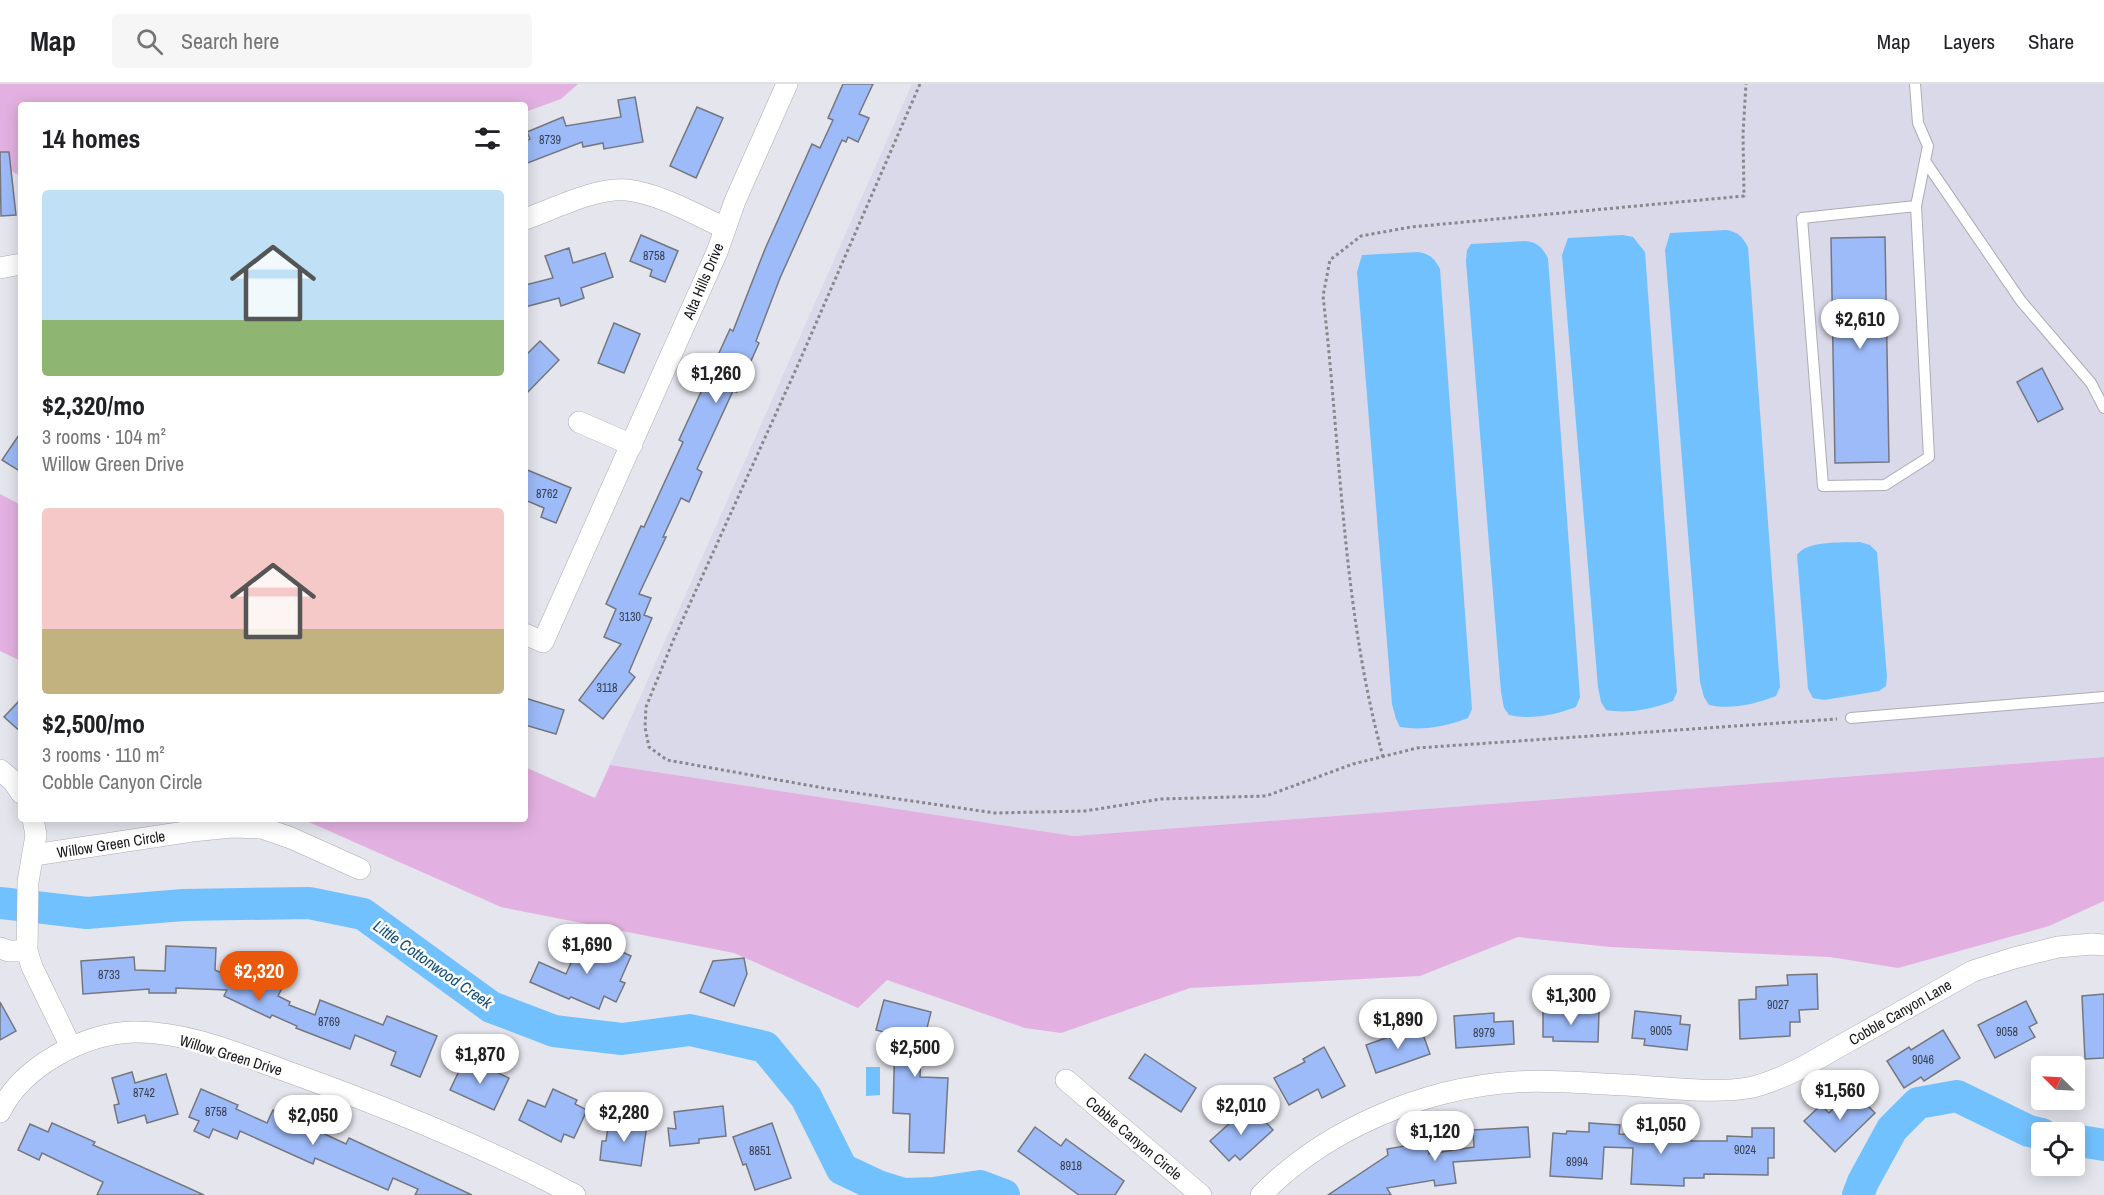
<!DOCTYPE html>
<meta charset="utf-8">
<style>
:root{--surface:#fff;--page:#f6f6f6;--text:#202124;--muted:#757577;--line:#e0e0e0;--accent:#ea580c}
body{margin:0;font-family:"Archivo Narrow",sans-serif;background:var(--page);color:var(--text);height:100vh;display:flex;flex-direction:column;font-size:22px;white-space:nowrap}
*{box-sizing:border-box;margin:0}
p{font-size:20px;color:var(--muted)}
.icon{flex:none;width:33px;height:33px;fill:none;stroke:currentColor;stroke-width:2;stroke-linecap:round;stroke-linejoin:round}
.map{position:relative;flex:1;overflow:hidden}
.details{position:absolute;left:18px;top:18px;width:510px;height:720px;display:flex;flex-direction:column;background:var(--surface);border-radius:6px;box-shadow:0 3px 15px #0003}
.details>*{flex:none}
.needle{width:39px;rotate:294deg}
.fabs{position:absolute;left:2031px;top:972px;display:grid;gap:12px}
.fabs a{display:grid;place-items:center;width:54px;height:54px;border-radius:6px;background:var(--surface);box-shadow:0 3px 15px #0003;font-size:30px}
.price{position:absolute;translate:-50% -51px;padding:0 14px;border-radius:21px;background:#fff;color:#222;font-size:20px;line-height:39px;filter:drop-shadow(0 2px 3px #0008)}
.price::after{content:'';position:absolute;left:50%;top:36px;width:18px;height:14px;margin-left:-9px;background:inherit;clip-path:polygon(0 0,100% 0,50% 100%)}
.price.on{background:var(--accent);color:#fff}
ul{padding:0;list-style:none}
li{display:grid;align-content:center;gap:12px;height:318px;padding:0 24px}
li span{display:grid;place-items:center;height:186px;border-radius:6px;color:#555}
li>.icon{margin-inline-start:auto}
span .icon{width:108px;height:108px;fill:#fffc;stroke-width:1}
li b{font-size:26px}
h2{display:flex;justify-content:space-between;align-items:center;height:72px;padding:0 24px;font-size:26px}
header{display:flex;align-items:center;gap:36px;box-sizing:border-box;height:84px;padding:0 30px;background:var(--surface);border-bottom:2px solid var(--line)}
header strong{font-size:28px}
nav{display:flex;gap:33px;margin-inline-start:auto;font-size:21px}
.search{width:420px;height:54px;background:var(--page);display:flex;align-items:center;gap:15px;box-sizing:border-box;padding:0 21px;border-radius:6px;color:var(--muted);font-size:22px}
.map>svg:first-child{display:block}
.built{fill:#d9d9e9}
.green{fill:#e3b1e1}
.water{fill:#72c1ff}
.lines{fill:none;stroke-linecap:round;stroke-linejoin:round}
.river{stroke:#72c1ff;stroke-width:32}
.building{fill:#9dbbf8;stroke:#74777f;stroke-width:1.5}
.lane-casing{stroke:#acacb5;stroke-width:12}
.street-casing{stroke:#acacb5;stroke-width:22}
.path{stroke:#87878d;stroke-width:3;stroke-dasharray:3 3;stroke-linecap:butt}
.lane{stroke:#fff;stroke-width:10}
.street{stroke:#fff;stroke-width:21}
.labels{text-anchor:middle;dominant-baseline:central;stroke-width:5;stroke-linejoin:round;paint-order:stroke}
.number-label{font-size:12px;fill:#394152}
.street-label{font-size:15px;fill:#18181b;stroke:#fff}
.water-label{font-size:16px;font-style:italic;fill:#144f77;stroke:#fff}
</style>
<header>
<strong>Map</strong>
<div class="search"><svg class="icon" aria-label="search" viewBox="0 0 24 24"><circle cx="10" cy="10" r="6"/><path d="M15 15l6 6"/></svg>Search here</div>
<nav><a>Map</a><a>Layers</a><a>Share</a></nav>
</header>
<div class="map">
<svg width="2104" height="1111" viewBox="0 0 2104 1111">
<rect width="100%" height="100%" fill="#e4e5ed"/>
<path class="built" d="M912 0H2104V673L1074 752 610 681Z"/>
<g class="green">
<path d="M0 0H578L561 15 525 28V21H21V88L16 90 0 78Z"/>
<path d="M0 410 21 421V577L0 567Z"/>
<path d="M2104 673V817L2049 842 1898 884 1830 873 1610 863 1518 853 1420 892 1190 904 1061 949 1025 944 887 896 858 924 734 869 501 823 302 735H525V683L595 714 610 681 1074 752Z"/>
</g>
<g class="water">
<path d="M1726 146C1738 148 1742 152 1748 163L1780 603 1776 612C1755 620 1731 626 1709 621L1704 613 1700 598 1665 166 1670 149Z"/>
<path d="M1623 151 1633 153 1645 168 1677 608 1673 617C1652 625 1628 630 1606 626L1601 618 1598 603 1562 171 1568 154Z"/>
<path d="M1526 157C1538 159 1542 163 1548 174L1580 613 1576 623C1555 631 1531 636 1509 631L1504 624 1501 608 1466 177 1467 166 1471 160Z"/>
<path d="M1418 168C1430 170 1434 174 1440 185L1472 625 1468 634C1447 642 1423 647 1400 643L1396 635 1392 620 1357 188 1362 171Z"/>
<path d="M1860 458 1870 461 1877 468 1887 593 1886 602 1879 607 1824 616 1813 614 1808 605 1797 471C1807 456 1843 459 1860 458Z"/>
<path d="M866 983H880V1011L866 1012Z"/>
</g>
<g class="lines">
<g class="river">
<path d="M0 819 87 829 183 821 309 819 363 830 491 923 554 947 622 955 690 946 765 963 806 1013 842 1085 878 1102 904 1110 933 1109 980 1102 1004 1111"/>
<path d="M2074 1056 2104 1061"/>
<path d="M1858 1111 1863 1098 1892 1045 1918 1019 1957 1012 2029 1047 2042 1050"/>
</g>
</g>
<g class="building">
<path d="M843 0H873L859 30 869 34 858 58 848 53 846 58 842 56 780 194 756 257 759 259 737 308 733 307 697 385 702 388 689 418 681 414 663 453H666L639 510 651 514 644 531 652 534 629 588 635 593 603 635 579 616 621 560 604 553 616 525 606 520 641 442 644 443 683 358 679 356 707 295 730 245 733 247 765 165 812 60 820 64 833 36 828 34Z"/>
<path d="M635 13 643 58 604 65 603 59 583 63 582 58 525 80V57L530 55 527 48 563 33 566 42 621 33 618 16Z"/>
<path d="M697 23 723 34 696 94 670 82Z"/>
<path d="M0 68H9L16 131 1 132Z"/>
<path d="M641 151 678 167 665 198 650 192 652 186 630 177Z"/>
<path d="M1885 153 1889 378 1835 379 1831 154Z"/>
<path d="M569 164 573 179 605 169 613 193 581 204 584 214 561 222 559 214 525 223V201L553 194 545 172Z"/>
<path d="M614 239 640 250 624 289 598 279Z"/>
<path d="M540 257 559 276 525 311V272Z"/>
<path d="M2042 284 2063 325 2038 338 2017 298Z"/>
<path d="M21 348V388L2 376Z"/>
<path d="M525 385 571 404 556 439 541 433 544 424 525 416Z"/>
<path d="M525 614 564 626 556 650 525 641Z"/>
<path d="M21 615V648L4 633Z"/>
<path d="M591 854 631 872 620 897 625 899 616 918 604 912 599 925 571 913 569 915 530 898 539 878 566 890 579 861 586 865Z"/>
<path d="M166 862 216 864 215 886 253 903 257 892 282 904 278 912 290 918 289 921 315 931 320 916 383 941 387 932 437 952 420 993 391 981 396 968 355 951 350 965 296 944 297 942 272 931 270 934 224 912 227 906 176 904V909H149V905L83 910 81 877 134 873 135 886 165 887Z"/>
<path d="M744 874 747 890 734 922 700 908 713 877Z"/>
<path d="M1817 890 1818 925 1799 926 1800 938H1790V952L1740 955 1739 916 1756 915V903L1788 901 1787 891Z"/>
<path d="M2104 910V974L2085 975 2082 912Z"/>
<path d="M884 916 931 928 921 968 920 993 948 994 944 1069 909 1068 910 1030 893 1029 895 951 876 946Z"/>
<path d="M2026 917 2037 939 2029 943 2035 953 1995 974 1978 941Z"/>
<path d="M0 918 16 947 0 956Z"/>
<path d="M1543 926 1599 927 1598 958 1553 957V953H1543Z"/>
<path d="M1635 927 1681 932 1680 940 1690 941 1687 966 1644 961 1645 955 1632 954Z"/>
<path d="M1494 929V938L1513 937 1514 960 1456 964 1454 932Z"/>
<path d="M1420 942 1430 970 1376 989 1366 961Z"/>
<path d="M1943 946 1960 974 1924 997 1921 993 1904 1004 1887 977 1909 963 1911 966Z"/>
<path d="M1324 963 1345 1002 1322 1014 1318 1005 1289 1021 1274 994 1305 978 1303 975Z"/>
<path d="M1145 970 1196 1004 1181 1028 1129 994Z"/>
<path d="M473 977 509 994 494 1026 450 1006 460 985 468 988Z"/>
<path d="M132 988 135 999 166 990 178 1030 147 1039 145 1031 118 1039 114 1021 119 1020 112 994Z"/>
<path d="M201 1005 238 1021 236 1025 267 1039 273 1026 346 1060 349 1054 472 1111H415L418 1105 393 1094 388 1106 315 1074 313 1080 240 1047 237 1055 213 1045 209 1054 194 1047 199 1037 189 1033Z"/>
<path d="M553 1005 577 1016 575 1020 587 1026 574 1054 564 1050 561 1058 519 1036 528 1016 545 1023Z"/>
<path d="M1852 1006 1875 1029 1835 1068 1804 1037 1821 1021 1829 1029Z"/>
<path d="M723 1022 726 1052 699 1055V1059L670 1062 668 1044 676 1045 674 1028Z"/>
<path d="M1243 1027 1251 1035 1257 1029 1273 1046 1240 1076 1235 1071 1229 1077 1210 1057Z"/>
<path d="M609 1036 647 1041 641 1082 600 1076 602 1057H606Z"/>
<path d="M52 1039 95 1058 93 1061 204 1111H97L103 1098 42 1069 39 1076 18 1066 30 1040 48 1048Z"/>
<path d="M772 1039 791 1094 755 1106 746 1080 743 1081 733 1053Z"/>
<path d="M1589 1039 1620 1041 1619 1050 1669 1052V1045L1691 1046V1057H1727V1052L1752 1053V1044H1774V1074H1768V1091L1704 1090V1094H1684V1102L1631 1100 1633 1064 1604 1063 1602 1095 1550 1092 1553 1049 1566 1050 1567 1047 1589 1048Z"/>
<path d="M1035 1043 1061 1062 1066 1055 1124 1097 1115 1111H1079L1018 1067Z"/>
<path d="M1528 1043 1530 1073 1453 1078 1456 1099 1435 1102 1434 1096 1387 1104 1391 1111H1328L1388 1071 1387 1065 1427 1058 1429 1070 1474 1063 1473 1046Z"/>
</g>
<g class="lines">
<g class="lane-casing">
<g id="lane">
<path d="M1915 0 1918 39 1928 62 1916 122 1929 373 1885 401 1823 402 1802 134 1916 122"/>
<path d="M1925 77 2021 217 2091 299 2104 324"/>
<path d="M1851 634 2104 613"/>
</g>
</g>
<g class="street-casing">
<g id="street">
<path d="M525 135C554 125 596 103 627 106 661 110 694 130 725 144"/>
<path d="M0 184 21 180"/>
<path d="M579 338 632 361"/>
<path d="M525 550 543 558 717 168 735 117 787 0"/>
<path d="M0 686 13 697 21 709"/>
<path d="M33 735 36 751 28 798 27 867 32 883 71 963"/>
<path d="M34 771 192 747 232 743 262 744 291 754 360 785"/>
<path d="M0 864 9 867H27"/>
<path d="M1066 996 1201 1111"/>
<path d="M0 1028C22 982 85 949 134 948 184 947 237 969 283 986 383 1022 481 1061 575 1111"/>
<path d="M1261 1111C1326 1045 1423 1004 1515 998 1551 995 1588 1000 1625 1001 1663 1003 1710 1010 1748 1004 1768 1000 1785 992 1803 983L1973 887 2014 874 2058 863 2092 860 2104 861"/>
</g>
</g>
<g class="path">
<path d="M920 0 797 283 673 557 646 623 645 643 649 663 667 676 829 705 995 729 1085 727 1161 715 1266 712 1353 680 1417 664 1837 635"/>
<path d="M1383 673C1342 523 1341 366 1323 212L1330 176 1361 152 1411 143 1744 112 1743 50 1746 0"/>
</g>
<use href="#lane" class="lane"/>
<use href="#street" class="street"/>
</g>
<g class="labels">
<g class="number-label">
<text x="550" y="56">8739</text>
<text x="654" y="172">8758</text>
<text x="547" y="410">8762</text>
<text x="630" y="533">3130</text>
<text x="607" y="604">3118</text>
<text x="109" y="891">8733</text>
<text x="1778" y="921">9027</text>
<text x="329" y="938">8769</text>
<text x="1661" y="947">9005</text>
<text x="2007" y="948">9058</text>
<text x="1484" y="949">8979</text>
<text x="1923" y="976">9046</text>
<text x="144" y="1009">8742</text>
<text x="216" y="1028">8758</text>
<text x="1745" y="1066">9024</text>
<text x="760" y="1067">8851</text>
<text x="1577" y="1078">8994</text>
<text x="1071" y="1082">8918</text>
</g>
<g class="street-label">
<text transform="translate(703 197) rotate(-67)">Alta Hills Drive</text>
<text transform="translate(111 760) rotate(-9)">Willow Green Circle</text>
<text transform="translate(1900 928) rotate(-30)">Cobble Canyon Lane</text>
<text transform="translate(231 971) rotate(17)">Willow Green Drive</text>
<text transform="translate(1134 1054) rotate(40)">Cobble Canyon Circle</text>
</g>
<g class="water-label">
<text transform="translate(433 880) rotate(35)">Little Cottonwood Creek</text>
</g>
</g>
</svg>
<div class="fabs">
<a><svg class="needle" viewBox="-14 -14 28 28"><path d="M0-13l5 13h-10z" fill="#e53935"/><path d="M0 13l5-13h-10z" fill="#757577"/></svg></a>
<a><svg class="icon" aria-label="locate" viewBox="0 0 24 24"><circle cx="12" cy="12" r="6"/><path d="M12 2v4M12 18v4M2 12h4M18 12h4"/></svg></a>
</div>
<b class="price" style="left:1860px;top:266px">$2,610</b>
<b class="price" style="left:716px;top:320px">$1,260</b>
<b class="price" style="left:587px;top:891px">$1,690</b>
<b class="price on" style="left:259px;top:918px">$2,320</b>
<b class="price" style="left:1571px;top:942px">$1,300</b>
<b class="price" style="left:1398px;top:966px">$1,890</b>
<b class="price" style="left:915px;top:994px">$2,500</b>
<b class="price" style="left:480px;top:1001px">$1,870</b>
<b class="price" style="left:1840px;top:1037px">$1,560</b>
<b class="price" style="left:1241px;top:1052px">$2,010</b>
<b class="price" style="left:624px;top:1059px">$2,280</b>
<b class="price" style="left:313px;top:1062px">$2,050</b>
<b class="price" style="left:1661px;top:1071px">$1,050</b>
<b class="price" style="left:1435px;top:1078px">$1,120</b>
<section class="details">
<h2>14 homes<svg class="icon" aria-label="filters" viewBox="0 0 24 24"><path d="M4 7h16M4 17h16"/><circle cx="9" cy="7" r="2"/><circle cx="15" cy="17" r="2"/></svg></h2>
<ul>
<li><span style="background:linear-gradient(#bfe0f5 70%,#8fb573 0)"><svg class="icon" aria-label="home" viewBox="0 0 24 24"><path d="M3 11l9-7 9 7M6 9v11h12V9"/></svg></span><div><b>$2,320/mo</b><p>3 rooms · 104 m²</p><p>Willow Green Drive</p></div></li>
<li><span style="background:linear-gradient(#f6c9c9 65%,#c2b280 0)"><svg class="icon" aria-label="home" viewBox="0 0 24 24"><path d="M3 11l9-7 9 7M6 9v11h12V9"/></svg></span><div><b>$2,500/mo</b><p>3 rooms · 110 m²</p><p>Cobble Canyon Circle</p></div></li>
</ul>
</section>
</div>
